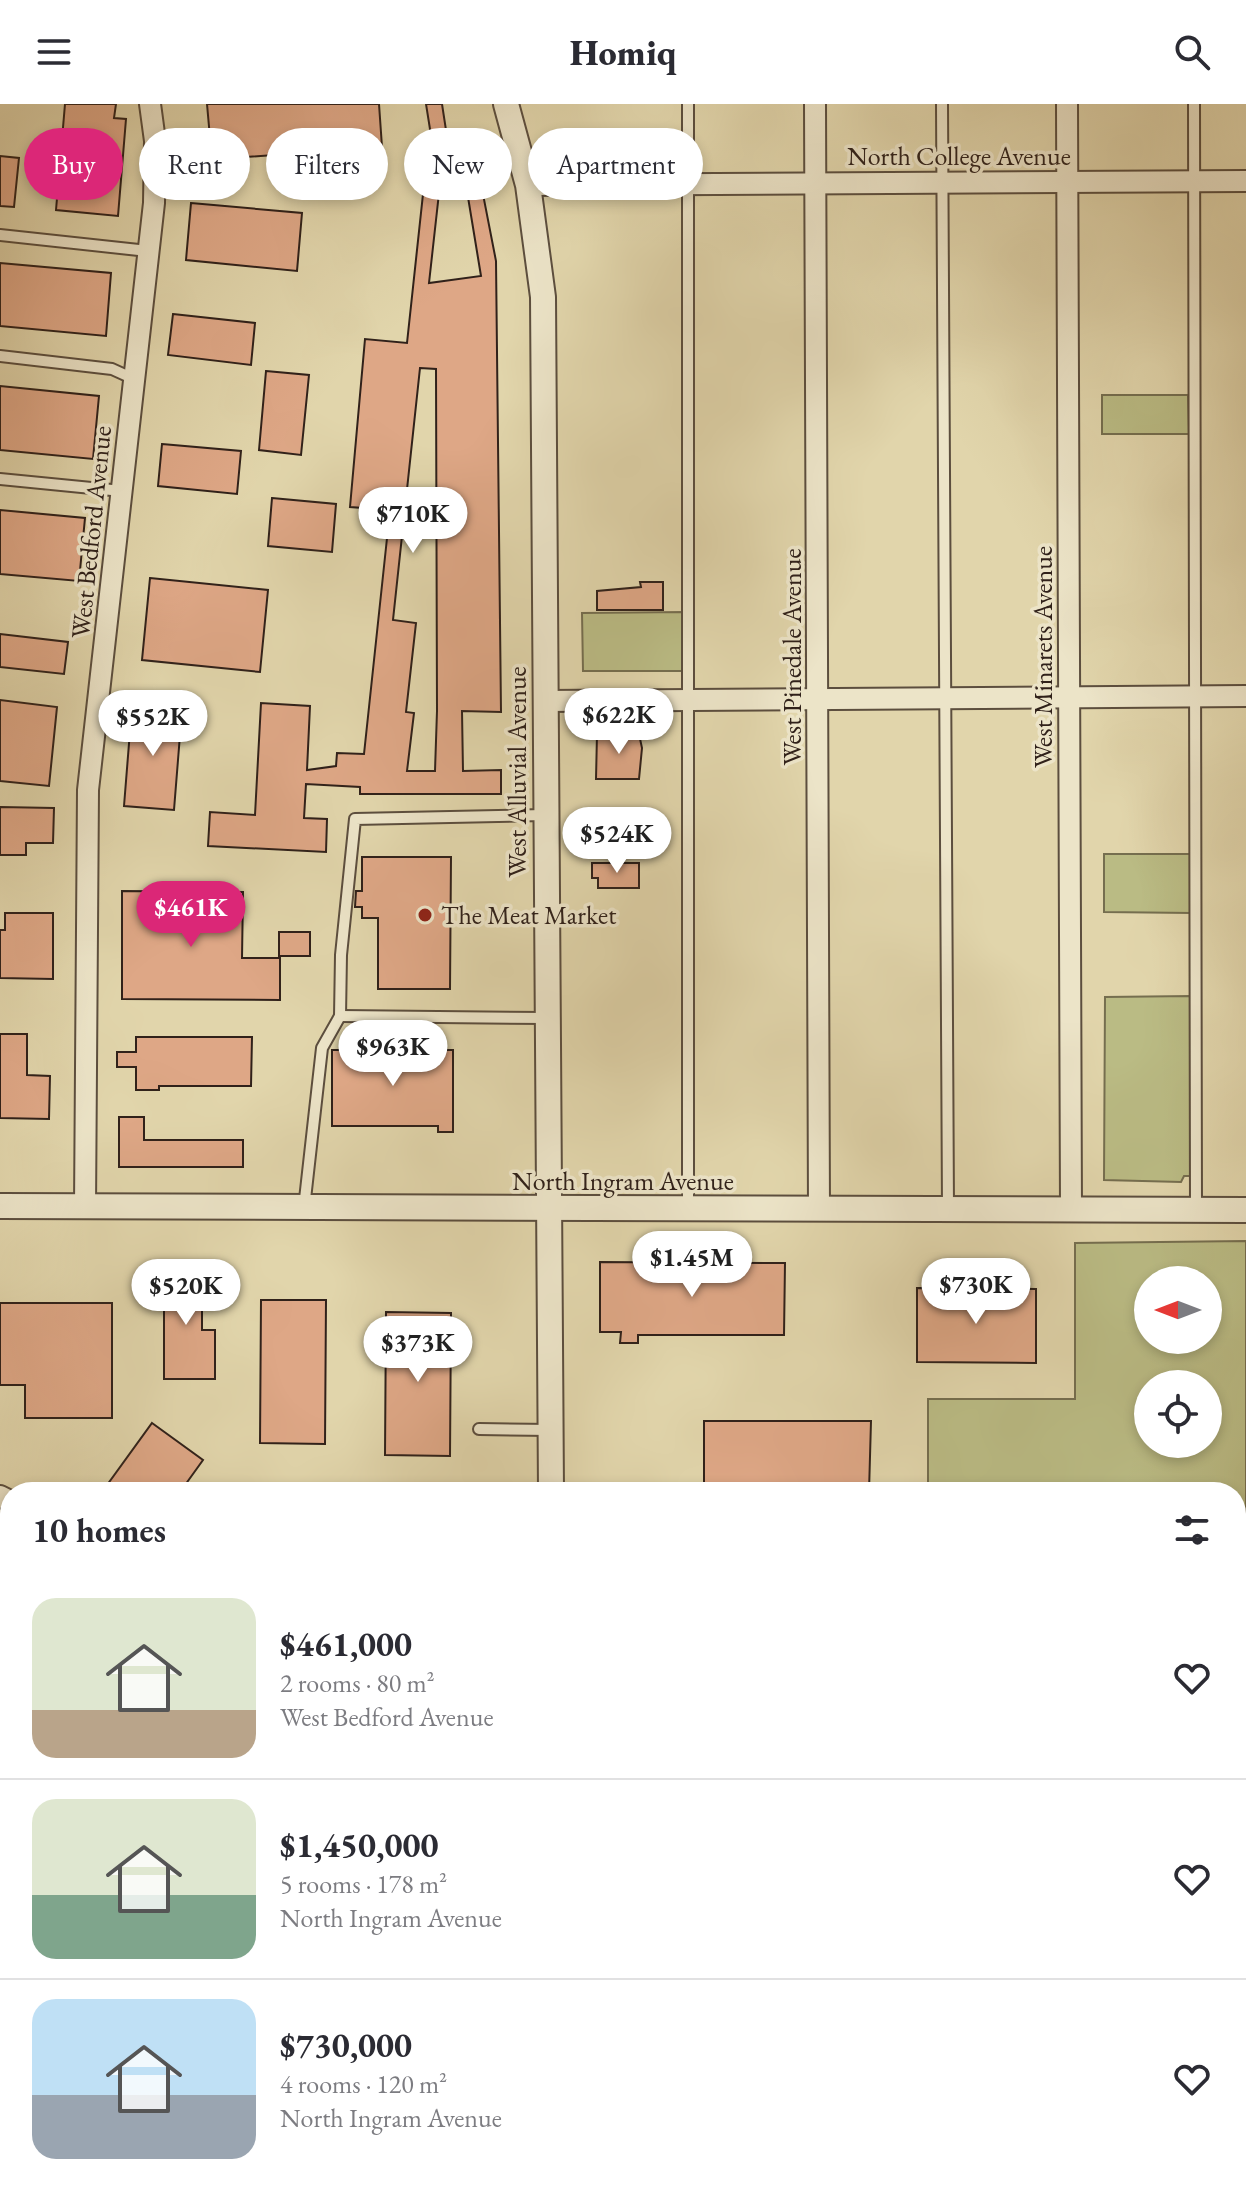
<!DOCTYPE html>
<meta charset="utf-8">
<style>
:root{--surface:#fff;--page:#f7f7f7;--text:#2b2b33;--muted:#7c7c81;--line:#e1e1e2;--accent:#db2777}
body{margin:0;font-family:"EB Garamond",serif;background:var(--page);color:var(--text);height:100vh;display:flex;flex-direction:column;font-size:30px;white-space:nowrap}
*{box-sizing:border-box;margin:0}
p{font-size:26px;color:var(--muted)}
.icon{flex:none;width:44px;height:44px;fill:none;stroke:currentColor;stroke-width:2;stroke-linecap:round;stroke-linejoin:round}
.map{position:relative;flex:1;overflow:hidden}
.panel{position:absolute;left:0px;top:1378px;width:1246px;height:712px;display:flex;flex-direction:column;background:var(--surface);border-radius:32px 32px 0 0;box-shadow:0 4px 12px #0003}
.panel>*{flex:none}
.guide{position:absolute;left:24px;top:24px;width:800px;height:72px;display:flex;gap:16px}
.needle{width:52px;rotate:270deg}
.fabs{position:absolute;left:1134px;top:1162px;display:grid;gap:16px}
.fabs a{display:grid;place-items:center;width:88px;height:88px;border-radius:50%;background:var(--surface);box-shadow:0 4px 12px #0003;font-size:40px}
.price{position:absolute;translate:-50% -68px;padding:0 18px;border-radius:28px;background:#fff;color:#222;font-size:26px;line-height:52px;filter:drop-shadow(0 2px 4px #0008)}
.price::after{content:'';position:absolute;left:50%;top:48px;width:24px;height:18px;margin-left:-12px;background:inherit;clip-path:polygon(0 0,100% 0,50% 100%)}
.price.selected{background:var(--accent);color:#fff}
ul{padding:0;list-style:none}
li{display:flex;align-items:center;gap:24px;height:200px;padding:0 32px}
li+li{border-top:2px solid var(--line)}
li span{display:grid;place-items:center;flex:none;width:224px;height:160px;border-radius:24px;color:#555}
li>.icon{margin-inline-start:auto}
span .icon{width:96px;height:96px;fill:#fffc;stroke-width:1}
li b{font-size:34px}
h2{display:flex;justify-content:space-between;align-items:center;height:96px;padding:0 32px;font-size:34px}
.tag{padding:0 28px;border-radius:36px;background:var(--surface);box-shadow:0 4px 12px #0003;font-size:28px;line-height:72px}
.tag.selected{background:var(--accent);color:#fff}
header{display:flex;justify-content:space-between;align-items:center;height:104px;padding:0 32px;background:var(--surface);font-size:36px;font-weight:800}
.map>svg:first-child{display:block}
.green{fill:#babb84;stroke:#756e4f;stroke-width:2;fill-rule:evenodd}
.building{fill:#dea786;stroke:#30211a;stroke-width:2;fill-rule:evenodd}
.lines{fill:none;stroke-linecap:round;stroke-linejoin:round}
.service-casing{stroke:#5c4e3e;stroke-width:14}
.minor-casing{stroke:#5c4e3e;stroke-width:24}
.tertiary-casing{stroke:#5c4e3e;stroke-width:28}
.service{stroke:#ece4c8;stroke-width:10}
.minor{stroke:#ece4c8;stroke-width:20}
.tertiary{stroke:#ece4c8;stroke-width:24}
.poi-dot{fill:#8f2418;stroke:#ece4c8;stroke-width:3}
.labels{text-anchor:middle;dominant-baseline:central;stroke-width:7;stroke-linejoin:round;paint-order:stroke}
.street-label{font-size:26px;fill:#30211a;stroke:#ece4c8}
.poi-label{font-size:26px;fill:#30211a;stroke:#ece4c8;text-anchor:start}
</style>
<header><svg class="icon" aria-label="menu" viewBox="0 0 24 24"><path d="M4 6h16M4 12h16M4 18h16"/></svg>Homiq<svg class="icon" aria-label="search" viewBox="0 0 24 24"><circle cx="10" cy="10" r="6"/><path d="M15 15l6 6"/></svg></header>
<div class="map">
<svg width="1246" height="2090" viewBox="0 0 1246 2090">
<rect width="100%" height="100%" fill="#e1d5ab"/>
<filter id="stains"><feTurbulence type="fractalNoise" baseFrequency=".0025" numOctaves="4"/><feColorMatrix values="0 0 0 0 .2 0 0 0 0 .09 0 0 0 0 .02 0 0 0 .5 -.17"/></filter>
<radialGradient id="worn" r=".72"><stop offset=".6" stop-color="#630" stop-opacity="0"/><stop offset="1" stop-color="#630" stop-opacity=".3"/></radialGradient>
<g class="green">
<path d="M1102 291H1188L1189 330H1102Z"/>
<path d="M684 508 685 567H583L582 509Z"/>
<path d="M1104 750H1190L1191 809 1104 808Z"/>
<path d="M1191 892 1192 1072H1184L1181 1078 1104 1076 1105 893Z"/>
<path d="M1246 1137V2090H1048L1034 2080H1236V1388H928V1295H1075V1139ZM1148 1176H1208V1236H1148ZM1148 1280H1208V1340H1148Z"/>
</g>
<g class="building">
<path d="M65 0H116L114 14 126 15 118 112 56 106Z"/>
<path d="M207 0H379L382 43 233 54 232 43 211 45Z"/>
<path d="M426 0H442L446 26 429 179 481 172 467 87 482 85 496 157 501 608 462 607 463 667 501 666V690H360V683L306 680 304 714 327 715 326 748 208 742 210 708 255 711 261 599 310 602 307 666 336 662 337 649 364 650 390 406 350 403 365 235 407 239 430 25ZM420 264 436 265 437 607 435 667H407L414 609 406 608 416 519 393 516Z"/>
<path d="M0 52 19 54 14 103 0 102Z"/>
<path d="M191 99 302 109 297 167 186 156Z"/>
<path d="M0 159 111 169 106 232 0 222Z"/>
<path d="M173 210 255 219 251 261 168 251Z"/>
<path d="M266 267 309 271 301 351 259 346Z"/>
<path d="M0 282 99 292 93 355 0 346Z"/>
<path d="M162 340 241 347 237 390 158 382Z"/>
<path d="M272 394 336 400 332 448 268 442Z"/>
<path d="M0 406 85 414 79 477 0 470Z"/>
<path d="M150 474 268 486 260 568 142 556Z"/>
<path d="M640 478H663V506H597V487L641 483Z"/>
<path d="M0 530 68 538 64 570 0 563Z"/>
<path d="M0 596 57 603 49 682 0 677Z"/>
<path d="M132 602 182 606 174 706 124 702Z"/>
<path d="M597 630H639L642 644 639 675H596Z"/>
<path d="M0 703 54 704 53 739H26V751H0Z"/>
<path d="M362 753H451L450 885H378V814H362V803H355L356 787H362Z"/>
<path d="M592 759H639V784H598V774H592Z"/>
<path d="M122 787 243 788 242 854H280V896L122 895Z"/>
<path d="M5 809H53V875L0 874V826H5Z"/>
<rect x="279" y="828" width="31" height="24"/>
<path d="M0 930H27V971L50 972 49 1015 0 1014Z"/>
<path d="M136 933H252L251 982H159V986H136V963H117V948H136Z"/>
<path d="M332 946H453V1028H438V1022H332Z"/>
<path d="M119 1013H144V1036H243V1063H119Z"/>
<path d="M600 1158 785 1159 784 1231H638V1239H620L621 1228H600Z"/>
<path d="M164 1163 202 1164V1226H215V1275H164Z"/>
<path d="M917 1184 1036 1185V1259L917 1258Z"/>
<path d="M261 1196H326L325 1340 260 1339Z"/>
<path d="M0 1199H112V1314H25V1281H0Z"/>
<path d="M386 1208 451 1209 450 1352 385 1351Z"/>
<path d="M704 1317H871L869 1388H704Z"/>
<path d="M152 1319 203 1356 180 1388H102Z"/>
</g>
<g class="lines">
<g class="service-casing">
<g id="service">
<path d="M942 0 948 1103"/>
<path d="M1194 0 1196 1104"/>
<path d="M0 131 148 147"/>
<path d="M0 252 112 265 134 275"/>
<path d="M0 375 122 387"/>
<path d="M340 912 546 914"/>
<path d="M688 1103V0"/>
<path d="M304 1104 322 944 340 912 341 851 355 715 545 711"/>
<path d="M479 1325 551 1326"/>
</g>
</g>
<g class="minor-casing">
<g id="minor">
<path d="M815 0 819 1105"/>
<path d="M1067 0 1071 1106"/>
<path d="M528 81 1246 77"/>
<path d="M545 597 1246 592"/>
<path d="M85 1103 88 686 154 99 155 37 150 0"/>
<path d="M0 1392 10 1397"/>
<path d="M0 1861 10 1876"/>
<path d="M728 2080 742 2090"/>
<path d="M637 2090 644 2080"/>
</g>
</g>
<g class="tertiary-casing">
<g id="tertiary">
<path d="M506 0 528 81 543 193 551 1388"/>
<path d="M0 1102 1246 1106"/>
<path d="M18 2090 33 2080"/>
</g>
</g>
<use href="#service" class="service"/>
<use href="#minor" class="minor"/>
<use href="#tertiary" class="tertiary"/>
</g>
<circle class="poi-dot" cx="425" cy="811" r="8"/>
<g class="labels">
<g class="street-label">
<text x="959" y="52">North College Avenue</text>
<text transform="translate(91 428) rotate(-84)">West Bedford Avenue</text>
<text transform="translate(792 553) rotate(-90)">West Pinedale Avenue</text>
<text transform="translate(1043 553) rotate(-90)">West Minarets Avenue</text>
<text transform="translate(517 668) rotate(-90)">West Alluvial Avenue</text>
<text x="623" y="1077">North Ingram Avenue</text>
</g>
<g class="poi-label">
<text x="441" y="811">The Meat Market</text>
</g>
</g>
<rect width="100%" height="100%" filter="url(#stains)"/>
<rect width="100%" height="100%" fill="url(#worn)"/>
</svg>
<div class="fabs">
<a><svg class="needle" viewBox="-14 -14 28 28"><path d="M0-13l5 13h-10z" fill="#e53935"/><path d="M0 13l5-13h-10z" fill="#7c7c81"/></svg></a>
<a><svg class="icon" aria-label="locate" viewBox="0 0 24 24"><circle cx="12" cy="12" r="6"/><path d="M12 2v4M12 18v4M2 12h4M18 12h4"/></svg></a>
</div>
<b class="price" style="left:413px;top:451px">$710K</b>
<b class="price" style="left:619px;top:652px">$622K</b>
<b class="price" style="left:153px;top:654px">$552K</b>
<b class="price" style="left:617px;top:771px">$524K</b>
<b class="price selected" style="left:191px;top:845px">$461K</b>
<b class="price" style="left:393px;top:984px">$963K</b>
<b class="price" style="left:692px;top:1195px">$1.45M</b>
<b class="price" style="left:976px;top:1222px">$730K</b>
<b class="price" style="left:186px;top:1223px">$520K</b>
<b class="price" style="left:418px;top:1280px">$373K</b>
<div class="guide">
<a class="tag selected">Buy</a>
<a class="tag">Rent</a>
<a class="tag">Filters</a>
<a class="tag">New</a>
<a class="tag">Apartment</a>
</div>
<section class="panel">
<h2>10 homes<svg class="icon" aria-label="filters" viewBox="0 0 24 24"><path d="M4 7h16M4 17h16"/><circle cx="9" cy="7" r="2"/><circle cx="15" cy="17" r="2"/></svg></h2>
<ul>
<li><span style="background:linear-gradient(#dfe7d0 70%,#b9a48a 0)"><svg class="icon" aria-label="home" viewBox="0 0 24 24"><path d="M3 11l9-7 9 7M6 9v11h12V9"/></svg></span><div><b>$461,000</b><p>2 rooms · 80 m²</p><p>West Bedford Avenue</p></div><svg class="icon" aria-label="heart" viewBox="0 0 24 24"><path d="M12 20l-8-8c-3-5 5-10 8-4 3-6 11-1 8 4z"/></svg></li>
<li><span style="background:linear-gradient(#dfe7d0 60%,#7fa58c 0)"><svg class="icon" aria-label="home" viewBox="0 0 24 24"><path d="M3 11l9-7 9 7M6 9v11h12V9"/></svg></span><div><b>$1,450,000</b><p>5 rooms · 178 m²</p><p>North Ingram Avenue</p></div><svg class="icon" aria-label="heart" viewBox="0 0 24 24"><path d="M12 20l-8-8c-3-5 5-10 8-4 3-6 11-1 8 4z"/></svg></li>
<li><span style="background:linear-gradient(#bfe0f5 60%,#9aa5b1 0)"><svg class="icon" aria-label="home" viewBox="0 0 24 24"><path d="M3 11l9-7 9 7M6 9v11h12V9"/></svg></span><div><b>$730,000</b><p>4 rooms · 120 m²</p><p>North Ingram Avenue</p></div><svg class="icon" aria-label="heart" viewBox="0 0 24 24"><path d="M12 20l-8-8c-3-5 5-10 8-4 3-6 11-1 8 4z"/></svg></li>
</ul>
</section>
</div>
